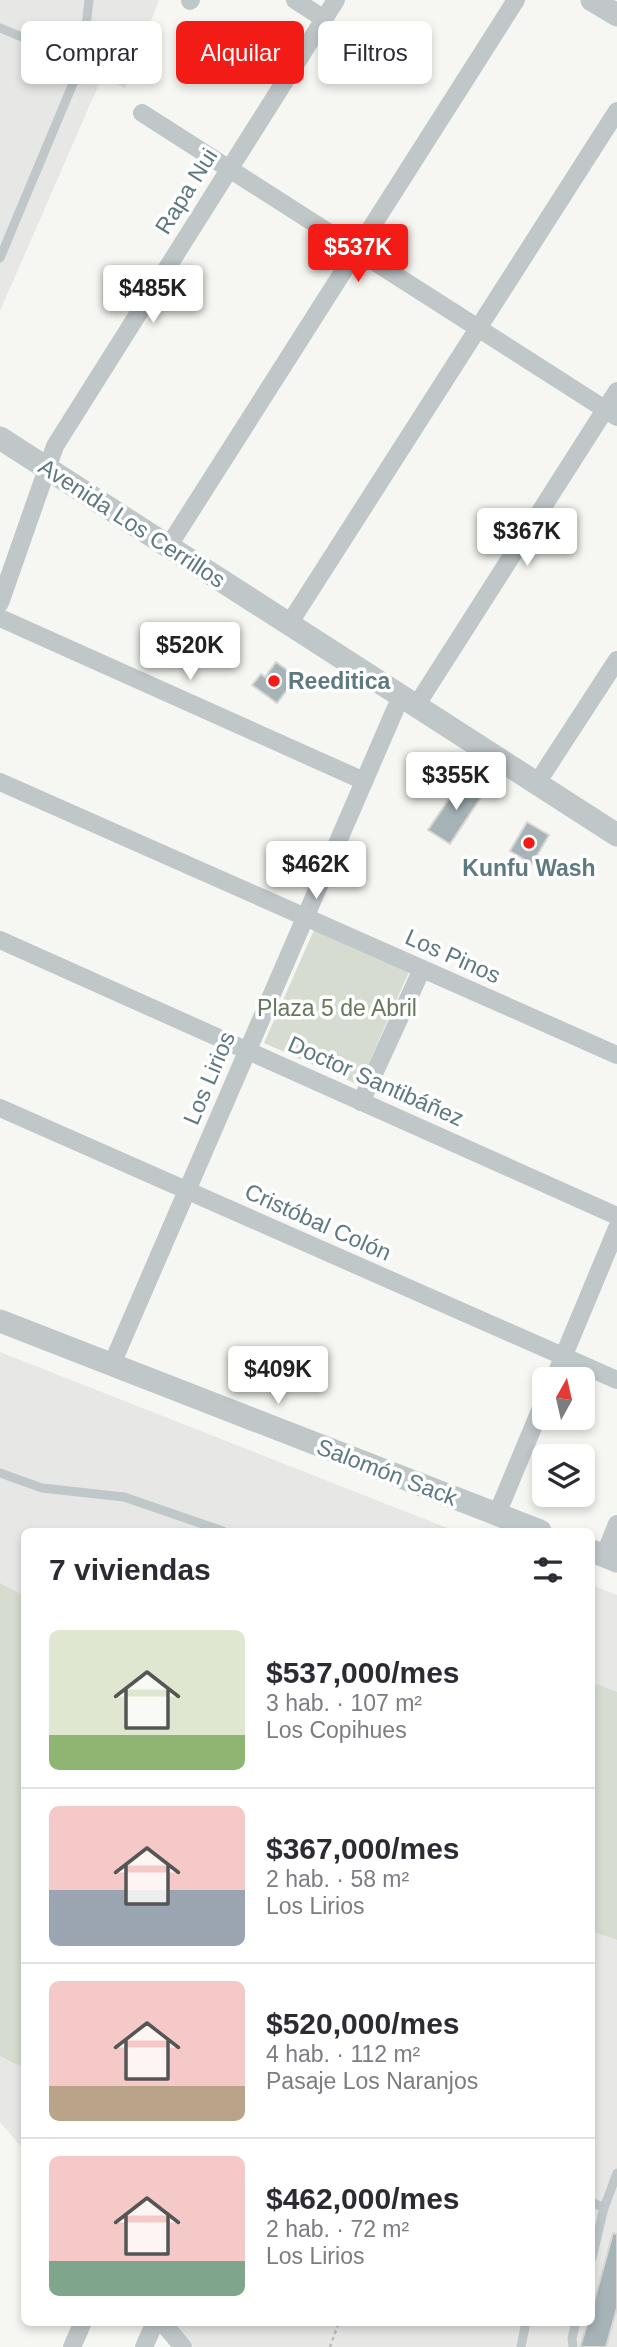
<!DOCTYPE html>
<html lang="es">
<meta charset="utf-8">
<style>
:root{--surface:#fff;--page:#f2f2f3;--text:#2b2b33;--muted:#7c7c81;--line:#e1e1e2;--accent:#f21b16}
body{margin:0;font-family:Arial,sans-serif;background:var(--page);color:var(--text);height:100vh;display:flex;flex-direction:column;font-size:26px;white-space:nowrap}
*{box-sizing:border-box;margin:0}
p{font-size:23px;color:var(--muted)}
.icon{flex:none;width:38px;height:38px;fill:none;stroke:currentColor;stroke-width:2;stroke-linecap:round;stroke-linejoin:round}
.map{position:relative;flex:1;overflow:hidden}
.sheet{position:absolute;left:21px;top:1528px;width:574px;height:798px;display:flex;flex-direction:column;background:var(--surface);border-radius:10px;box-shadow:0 4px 10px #0003}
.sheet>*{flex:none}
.hud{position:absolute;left:21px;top:21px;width:576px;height:63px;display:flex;gap:14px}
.needle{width:46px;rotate:8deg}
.buttons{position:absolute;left:532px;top:1367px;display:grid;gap:14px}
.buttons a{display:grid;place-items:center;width:63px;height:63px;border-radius:10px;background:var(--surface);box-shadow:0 4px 10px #0003;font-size:35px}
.price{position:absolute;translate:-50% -60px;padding:0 16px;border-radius:7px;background:#fff;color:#222;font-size:23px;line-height:46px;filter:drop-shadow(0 2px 4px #0008)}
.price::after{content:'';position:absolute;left:50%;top:42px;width:21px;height:16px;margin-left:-10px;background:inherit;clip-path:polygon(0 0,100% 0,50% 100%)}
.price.selected{background:var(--accent);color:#fff}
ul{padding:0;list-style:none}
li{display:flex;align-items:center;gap:21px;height:175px;padding:0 28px}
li+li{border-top:2px solid var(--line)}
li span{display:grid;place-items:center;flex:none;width:196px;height:140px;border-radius:10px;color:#555}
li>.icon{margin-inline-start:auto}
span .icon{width:84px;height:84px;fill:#fffc;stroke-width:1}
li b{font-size:30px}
h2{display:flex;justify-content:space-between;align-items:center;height:84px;padding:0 28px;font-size:30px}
.chip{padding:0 24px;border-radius:10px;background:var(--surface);box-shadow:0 4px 10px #0003;font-size:24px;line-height:63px}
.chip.selected{background:var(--accent);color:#fff}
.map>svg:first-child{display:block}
.built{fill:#e7e7e6}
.green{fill:#d7dcd1}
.building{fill:#a7b4b7;stroke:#d8d7d5;stroke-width:2}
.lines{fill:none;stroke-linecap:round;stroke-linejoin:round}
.path{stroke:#b8bdbf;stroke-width:2.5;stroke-dasharray:3.5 3.5;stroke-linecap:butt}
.service{stroke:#c0c7c9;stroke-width:9}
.minor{stroke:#c0c7c9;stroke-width:18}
.tertiary{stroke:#c0c7c9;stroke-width:23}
.poi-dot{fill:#f21b16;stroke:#fff;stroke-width:2.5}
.labels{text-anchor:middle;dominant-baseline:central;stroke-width:7;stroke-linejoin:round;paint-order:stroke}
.street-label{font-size:23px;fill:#5e7980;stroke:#fff}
.poi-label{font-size:23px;font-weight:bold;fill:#5e7980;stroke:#fff;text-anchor:start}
.park-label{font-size:23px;fill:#68785e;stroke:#fff}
</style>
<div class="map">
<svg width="617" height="2347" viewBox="0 0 617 2347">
<rect width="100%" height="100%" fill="#f6f6f2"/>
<g class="built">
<path d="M0 0H159L125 88 102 77 0 311Z"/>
<path d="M0 1352 455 1531H24V2150L0 2122Z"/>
<path d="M592 1585 617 1595V2347H193L172 2322H592Z"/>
</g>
<g class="green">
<path d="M314 930 409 972 359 1085 264 1043Z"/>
<path d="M0 1583 24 1596V2068L0 2056Z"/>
<path d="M596 1684 617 1692V1940L592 1931V1697Z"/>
</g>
<g class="building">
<path d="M276 662 297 677 277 703 252 685 261 674 265 677Z"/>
<path d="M462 780 483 794 450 844 428 830Z"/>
<path d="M527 822 549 835 532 864 510 851Z"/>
<path d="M613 2233 617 2234V2308L606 2347H580L588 2322H592V2309Z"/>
</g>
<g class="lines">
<path class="path" d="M330 2347 339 2322"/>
<g class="service">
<path d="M0 28 82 62 0 258"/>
<path d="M82 62 89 0"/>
<path d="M0 1473 42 1488 124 1497 223 1531"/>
<path d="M592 2202 604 2208"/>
<path d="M592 2258 604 2208 617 2173"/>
<path d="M521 2347 526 2322"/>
<path d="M573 2347 572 2338 576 2322"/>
</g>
<g class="minor">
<path d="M295 0 324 19"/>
<path d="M190 1 191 0"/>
<path d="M142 113 617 417"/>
<path d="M168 547 516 0"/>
<path d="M0 603 55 446 336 0"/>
<path d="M0 618 364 781"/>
<path d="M289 624 617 111"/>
<path d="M416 706 617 391"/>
<path d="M0 782 617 1055"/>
<path d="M537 783 617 660"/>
<path d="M0 940 617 1216"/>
<path d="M361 1102 422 969"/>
<path d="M0 1108 617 1380"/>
<path d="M112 1364 401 696"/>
<path d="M554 1379 617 1228"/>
<path d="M497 1514 544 1401"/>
<path d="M604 1556 617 1524"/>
<path d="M162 2322 183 2347"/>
<path d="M72 2347 83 2322"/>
<path d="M144 2347 155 2322"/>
</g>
<g class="tertiary">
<path d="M592 0 617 15"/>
<path d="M0 438 617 835"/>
<path d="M0 1321 540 1531"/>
<path d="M592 1551 617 1561"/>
</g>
</g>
<g class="poi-dot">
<circle cx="274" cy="681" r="7"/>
<circle cx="529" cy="843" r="7"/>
</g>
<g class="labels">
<g class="street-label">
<text transform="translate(186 191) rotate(-58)">Rapa Nui</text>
<text transform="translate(132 523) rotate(33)">Avenida Los Cerrillos</text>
<text transform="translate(453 956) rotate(24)">Los Pinos</text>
<text transform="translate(209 1078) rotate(-67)">Los Lirios</text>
<text transform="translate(376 1081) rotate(24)">Doctor Santibáñez</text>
<text transform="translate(318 1222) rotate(24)">Cristóbal Colón</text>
<text transform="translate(387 1472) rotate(21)">Salomón Sack</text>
</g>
<g class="poi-label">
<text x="288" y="681">Reeditica</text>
<text x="529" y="868" text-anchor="middle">Kunfu Wash</text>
</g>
<g class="park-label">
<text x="337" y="1008">Plaza 5 de Abril</text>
</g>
</g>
</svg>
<div class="buttons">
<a><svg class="needle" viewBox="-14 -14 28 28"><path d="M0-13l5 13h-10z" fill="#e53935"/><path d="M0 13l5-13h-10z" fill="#7c7c81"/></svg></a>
<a><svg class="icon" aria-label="layers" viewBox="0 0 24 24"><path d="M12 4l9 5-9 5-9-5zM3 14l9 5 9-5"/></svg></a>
</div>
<b class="price selected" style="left:358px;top:284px">$537K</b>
<b class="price" style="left:153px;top:325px">$485K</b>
<b class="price" style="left:527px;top:568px">$367K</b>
<b class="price" style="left:190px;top:682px">$520K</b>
<b class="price" style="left:456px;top:812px">$355K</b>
<b class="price" style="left:316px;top:901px">$462K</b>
<b class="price" style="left:278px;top:1406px">$409K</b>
<div class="hud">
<a class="chip">Comprar</a>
<a class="chip selected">Alquilar</a>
<a class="chip">Filtros</a>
</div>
<section class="sheet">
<h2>7 viviendas<svg class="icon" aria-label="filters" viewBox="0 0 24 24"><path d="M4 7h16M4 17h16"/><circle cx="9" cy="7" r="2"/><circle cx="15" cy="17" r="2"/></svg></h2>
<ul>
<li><span style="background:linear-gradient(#dfe7d0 75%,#8fb573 0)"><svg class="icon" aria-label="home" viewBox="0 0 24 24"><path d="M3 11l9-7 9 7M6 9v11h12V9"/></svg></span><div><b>$537,000/mes</b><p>3 hab. · 107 m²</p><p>Los Copihues</p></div></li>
<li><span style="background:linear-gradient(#f6c9c9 60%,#9aa5b1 0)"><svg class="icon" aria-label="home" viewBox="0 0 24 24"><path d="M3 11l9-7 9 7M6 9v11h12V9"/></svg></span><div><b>$367,000/mes</b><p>2 hab. · 58 m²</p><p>Los Lirios</p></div></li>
<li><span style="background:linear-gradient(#f6c9c9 75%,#b9a48a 0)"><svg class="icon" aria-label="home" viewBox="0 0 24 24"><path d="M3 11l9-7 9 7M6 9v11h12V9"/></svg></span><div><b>$520,000/mes</b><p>4 hab. · 112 m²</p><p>Pasaje Los Naranjos</p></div></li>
<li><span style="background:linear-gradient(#f6c9c9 75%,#7fa58c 0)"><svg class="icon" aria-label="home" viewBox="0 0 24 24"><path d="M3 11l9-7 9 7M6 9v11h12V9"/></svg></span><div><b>$462,000/mes</b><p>2 hab. · 72 m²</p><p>Los Lirios</p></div></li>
</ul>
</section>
</div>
